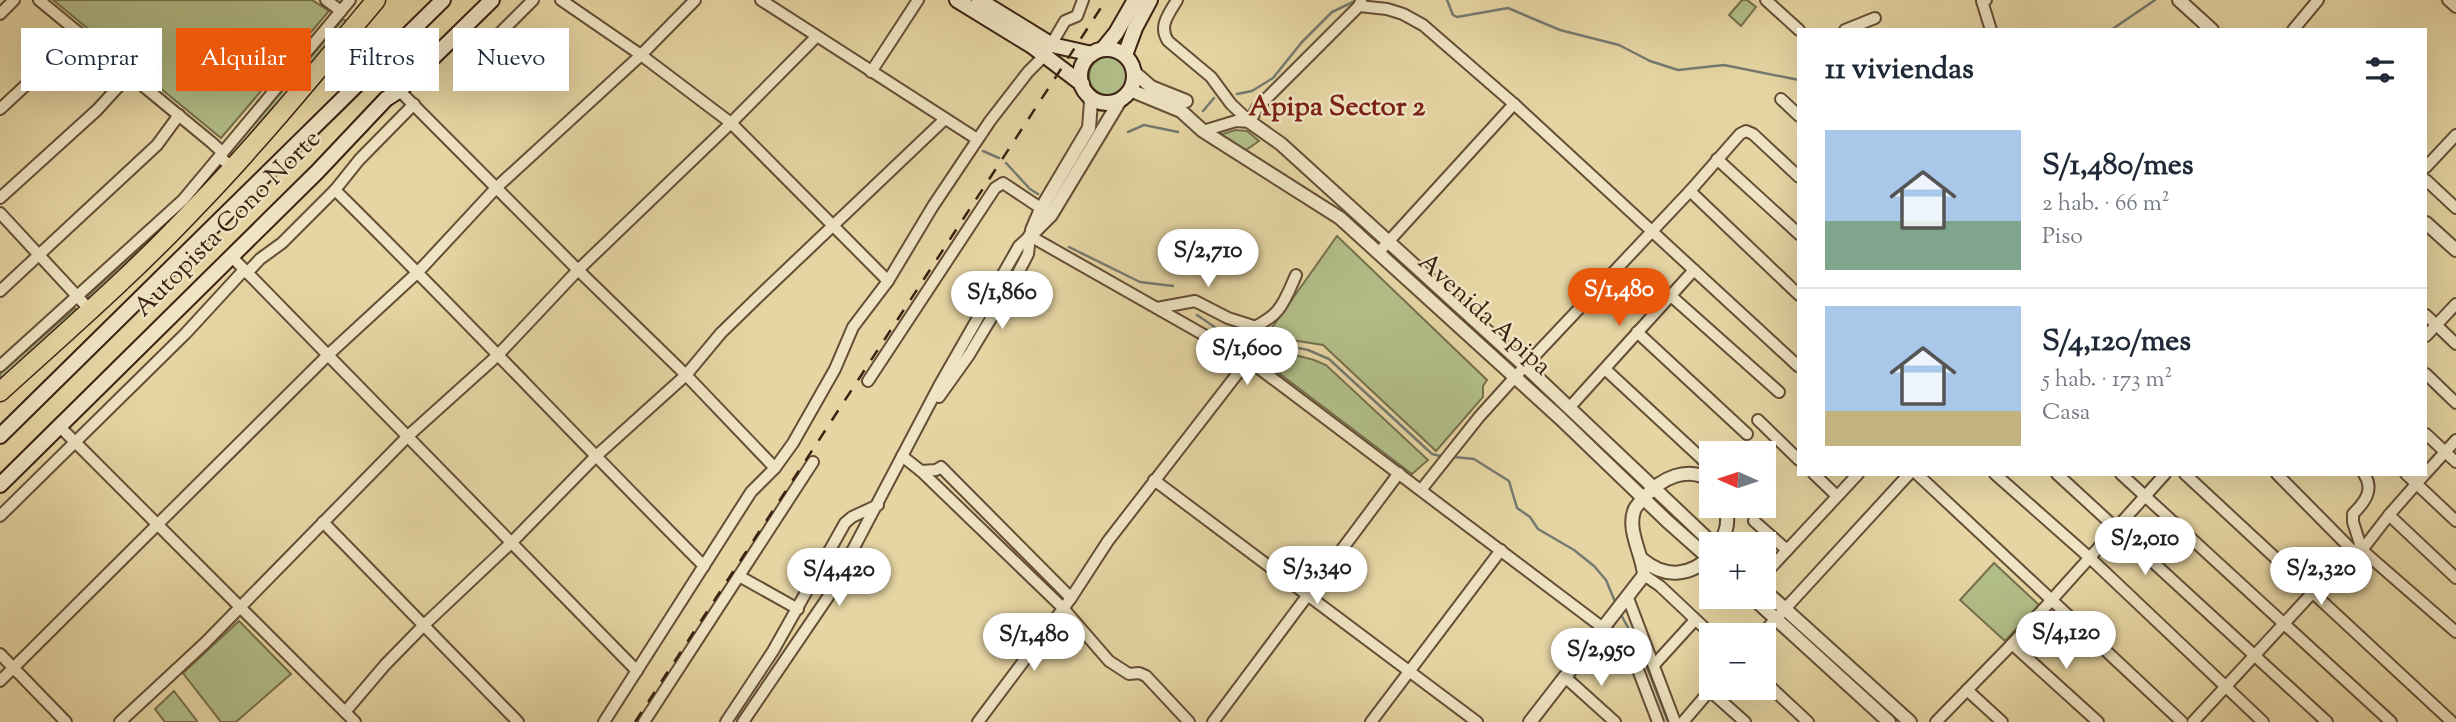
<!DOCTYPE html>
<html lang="es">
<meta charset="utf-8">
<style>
:root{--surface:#fff;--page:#f2f2f3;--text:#1f2937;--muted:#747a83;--line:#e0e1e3;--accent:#ea580c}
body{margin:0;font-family:"Sorts Mill Goudy",serif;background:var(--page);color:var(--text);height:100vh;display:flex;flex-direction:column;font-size:26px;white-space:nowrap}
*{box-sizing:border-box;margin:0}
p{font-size:23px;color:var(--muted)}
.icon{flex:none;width:38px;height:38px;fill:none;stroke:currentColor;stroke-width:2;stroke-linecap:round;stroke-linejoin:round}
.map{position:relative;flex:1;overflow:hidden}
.panel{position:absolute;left:1797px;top:28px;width:630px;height:448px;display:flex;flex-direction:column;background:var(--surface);border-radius:0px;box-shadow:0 7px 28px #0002}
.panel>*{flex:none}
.hud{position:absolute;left:21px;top:28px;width:665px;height:63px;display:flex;gap:14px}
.needle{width:46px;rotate:273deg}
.buttons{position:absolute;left:1699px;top:441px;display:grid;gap:14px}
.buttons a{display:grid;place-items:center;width:77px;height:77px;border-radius:0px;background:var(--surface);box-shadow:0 7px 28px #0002;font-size:35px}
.price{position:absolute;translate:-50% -60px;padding:0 16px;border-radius:24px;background:#fff;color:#222;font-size:23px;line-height:46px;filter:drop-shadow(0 2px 4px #0008)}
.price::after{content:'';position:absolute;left:50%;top:42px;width:21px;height:16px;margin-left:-10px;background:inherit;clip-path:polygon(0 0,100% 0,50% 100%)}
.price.on{background:var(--accent);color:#fff}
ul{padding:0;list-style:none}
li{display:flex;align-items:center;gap:21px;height:175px;padding:0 28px}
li+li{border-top:2px solid var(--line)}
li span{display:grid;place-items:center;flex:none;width:196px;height:140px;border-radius:0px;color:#555}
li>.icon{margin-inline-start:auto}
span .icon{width:84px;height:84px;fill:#fffc;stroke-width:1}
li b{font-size:30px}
h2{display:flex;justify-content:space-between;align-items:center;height:84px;padding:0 28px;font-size:30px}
.chip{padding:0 24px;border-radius:0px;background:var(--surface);box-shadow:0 7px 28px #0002;font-size:24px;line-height:63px}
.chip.on{background:var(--accent);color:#fff}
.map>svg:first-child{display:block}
.green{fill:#b2be88;stroke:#76704d;stroke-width:2}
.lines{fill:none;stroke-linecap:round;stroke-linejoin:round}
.stream{stroke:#757a71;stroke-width:2.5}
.minor-casing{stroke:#654e36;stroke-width:14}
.tertiary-casing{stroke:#654e36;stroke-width:16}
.secondary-casing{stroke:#3a2112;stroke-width:18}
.trunk-casing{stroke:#3a2112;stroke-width:21}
.minor{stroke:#efe4c3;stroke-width:10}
.tertiary{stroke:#efe4c3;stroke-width:12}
.secondary{stroke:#efe4c3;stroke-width:14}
.trunk{stroke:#e6d5a3;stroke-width:18}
.rail{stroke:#3a2112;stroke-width:2.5;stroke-dasharray:12 12;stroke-linecap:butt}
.labels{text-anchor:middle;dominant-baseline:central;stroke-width:5;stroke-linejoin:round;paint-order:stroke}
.street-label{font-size:26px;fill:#3a2112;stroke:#efe4c3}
.neighbourhood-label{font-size:28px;font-weight:bold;fill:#7a1f14;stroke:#efe4c3}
</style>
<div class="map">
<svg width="2456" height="722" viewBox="0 0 2456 722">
<rect width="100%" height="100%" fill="#e6d5a3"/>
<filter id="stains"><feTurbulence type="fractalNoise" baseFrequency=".00286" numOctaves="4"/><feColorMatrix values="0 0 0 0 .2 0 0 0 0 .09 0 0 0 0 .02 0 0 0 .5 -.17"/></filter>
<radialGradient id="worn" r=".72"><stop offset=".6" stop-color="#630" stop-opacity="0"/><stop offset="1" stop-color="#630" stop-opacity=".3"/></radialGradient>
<g class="green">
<path d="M53 0H312L329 11 221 138Z"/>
<path d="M1742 0H1747L1756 7 1741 26 1729 15Z"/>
<path d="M343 19 348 22 234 156 229 152Z"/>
<circle cx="1108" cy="76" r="19"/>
<path d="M1235 130 1247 131 1259 141 1246 150 1214 137Z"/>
<path d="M214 171 220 173 91 301 88 296 188 203Z"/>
<path d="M1337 236 1487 380 1483 386V397L1436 451 1323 345 1266 336Z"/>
<path d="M75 308 78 311 0 383V374Z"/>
<path d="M1258 345 1314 360 1326 365 1428 460 1412 474 1252 353Z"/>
<path d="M1994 563 2039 605 2005 641 1960 600Z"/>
<path d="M239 621 291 674 236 722H221L183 673Z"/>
<path d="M174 691 197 721 196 722H165L155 709Z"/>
</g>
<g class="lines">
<g class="stream">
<path d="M1447 0 1453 15 1457 17 1508 8 1560 30 1619 45 1650 61 1678 70 1724 65 1799 80"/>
<path d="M2111 30 2155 0"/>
<path d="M1237 94 1252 91 1273 78 1302 42 1332 12 1357 0"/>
<path d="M1203 111 1214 98"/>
<path d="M1128 132 1144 125 1178 132"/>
<path d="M983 151 999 158"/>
<path d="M1006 163 1030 189 1038 194"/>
<path d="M1069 247 1140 282 1173 286"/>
<path d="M1197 315 1219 330 1235 333"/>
<path d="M1260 340 1308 350 1329 359 1432 454 1444 457"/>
<path d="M1454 457 1474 459 1509 481 1517 508 1530 517 1538 529 1574 550 1594 566 1606 580 1616 604"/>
<path d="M1620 613 1640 649 1668 722"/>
</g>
<g class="minor-casing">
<g id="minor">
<path d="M39 0 211 142 221 151 222 159 232 167"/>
<path d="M326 0 341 11"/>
<path d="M561 0 641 55 731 123 888 281"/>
<path d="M761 0 977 139"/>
<path d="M1177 0C1169 14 1158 26 1168 41L1211 77 1231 104 1250 122"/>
<path d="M1766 0 1799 30"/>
<path d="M1986 0 1982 1 1991 30"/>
<path d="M2448 0 2456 7"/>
<path d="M1359 6 1387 9 1403 14 1423 25 1514 104 1798 366"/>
<path d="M0 14 14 0"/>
<path d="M1845 30 1875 18"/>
<path d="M2293 30 2318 0"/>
<path d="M345 36 578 270 686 375 775 468"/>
<path d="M487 46 533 0"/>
<path d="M871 72 918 0"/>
<path d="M1781 99 1799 116"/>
<path d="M0 109 41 71 78 32"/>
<path d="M1250 122 1257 108 1359 6 1361 1"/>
<path d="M1203 131 1236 121 1250 122"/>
<path d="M1717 159 1799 234"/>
<path d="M2426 167 2456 135"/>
<path d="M2426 180 2456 208"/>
<path d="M335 190C460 313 580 442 704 566"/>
<path d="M1690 191 1799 295"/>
<path d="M0 198 97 110 129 75"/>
<path d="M0 213 90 310"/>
<path d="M1030 236 1248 360 1615 637 1627 641 1658 722"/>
<path d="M1379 252 1514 104"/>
<path d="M231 256 637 671"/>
<path d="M247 273 260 259 282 243 335 190 359 160 414 104"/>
<path d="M0 291 157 145 179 115"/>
<path d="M1670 295 1779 392"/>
<path d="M1157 308 1195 301 1228 318 1253 326"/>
<path d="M2426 315 2456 344"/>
<path d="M1637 332 1747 434"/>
<path d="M2426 336 2456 304"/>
<path d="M0 366 183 200 350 0"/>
<path d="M1605 369 1700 457 1710 468 1712 477"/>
<path d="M2426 374 2456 403"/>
<path d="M868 381 995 188 1003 183 1048 213"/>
<path d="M939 397 969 355 1016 277 1028 254 1030 236"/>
<path d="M1569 408 1694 270"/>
<path d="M1758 420 1799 460"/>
<path d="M59 426 355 722"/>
<path d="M2426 434 2456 462"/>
<path d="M902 456 921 471 1063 608 1109 661 1129 674 1139 673 1146 676 1189 722"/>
<path d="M921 471 936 470 941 467 1071 598"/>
<path d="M2426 473 2456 440"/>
<path d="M1814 474 1837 496"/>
<path d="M1917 474 2182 722"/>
<path d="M1995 474 2090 558 2263 722"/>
<path d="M2057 474 2327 722"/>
<path d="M2121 474 2391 722"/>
<path d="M2185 474 2452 722"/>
<path d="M2277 474 2352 550"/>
<path d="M2364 474C2375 490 2364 503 2353 514V522L2362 550 2456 632"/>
<path d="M2406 474 2456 521"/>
<path d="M1154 480 1477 722"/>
<path d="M1421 490 1479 417 1525 366 1690 191 1740 134 1746 131 1753 134 1799 177"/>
<path d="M2389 515 2456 578"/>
<path d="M0 516 186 333 244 270"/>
<path d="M1754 521 1787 550"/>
<path d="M323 522 518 722"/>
<path d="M1644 575 1660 586 1712 635"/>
<path d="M1764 575 1858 474"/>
<path d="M739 576 798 609"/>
<path d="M1628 598 1675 722"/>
<path d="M1761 635 1909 474"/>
<path d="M2012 644 2098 722"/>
<path d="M0 654 66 722"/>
<path d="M1654 665 1695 620"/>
<path d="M1565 677 1615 722"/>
<path d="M0 681 329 354 418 272 497 187 641 55 695 0"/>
<path d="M1764 681 1808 722"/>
<path d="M1709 690 1745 722"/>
<path d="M1967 690 2002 722"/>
<path d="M345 712 385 665 424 625 512 542 595 457 686 375 721 333 759 296 945 119"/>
<path d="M120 722 205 643 408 436 498 355 578 270 731 123 816 37"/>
<path d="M604 722 751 492 775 468 793 443 835 369 853 327 888 281 933 206 990 121 1028 72 1045 55 1065 21 1077 16 1083 0"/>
<path d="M644 722 813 462"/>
<path d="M726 722 773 651 845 523 852 517 878 505"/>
<path d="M743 722 828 597 939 386 1019 246 1030 236"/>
<path d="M978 722 1071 598 1108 541 1248 360C1238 321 1261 331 1278 310 1286 300 1291 286 1296 275"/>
<path d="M1213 722 1399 473"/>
<path d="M1371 722 1501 550"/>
<path d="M1683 722 1712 688"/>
<path d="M1936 722 2012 644 2165 474"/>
<path d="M2193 722 2352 550H2362L2389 515 2425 474"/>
</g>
</g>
<g class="tertiary-casing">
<g id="tertiary">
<path d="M2179 0 2212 30"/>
<path d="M1134 72 1151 87 1186 101"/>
<path d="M1130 90 1181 111 1203 131 1340 218 1561 419 1667 521 1712 561"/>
<path d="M1250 122 1281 144 1525 366 1713 544"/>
<path d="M2426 223 2456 250"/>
<path d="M1032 230 1041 209 1089 128 1091 102 1088 94"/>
<path d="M1030 236 1051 215 1121 99"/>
<path d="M1719 544C1727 532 1730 519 1724 506"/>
<path d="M1643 560C1666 579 1691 576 1712 555"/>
<path d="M1764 590 1910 722"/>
<path d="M1752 597 1889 722"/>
<path d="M1530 722 1644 575C1643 556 1627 531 1634 511 1635 507 1641 501 1644 498 1661 478 1687 465 1712 481"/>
</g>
</g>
<g class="secondary-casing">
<g id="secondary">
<path d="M957 0 1032 46 1082 84"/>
<path d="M979 0 1052 45 1092 54"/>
<path d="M1103 49 1116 33 1135 0"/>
<circle cx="1107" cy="76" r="27"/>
<path d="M1125 55 1135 28 1150 0"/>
<path d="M0 436 443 0"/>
<path d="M0 485 317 172 386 99 400 90 492 0"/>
</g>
</g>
<g class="trunk-casing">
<path id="trunk" d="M0 392C66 332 133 274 194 209 258 143 317 71 376 0"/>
</g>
<use href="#minor" class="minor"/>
<use href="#tertiary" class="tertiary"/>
<use href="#secondary" class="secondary"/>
<use href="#trunk" class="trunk"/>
<path class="rail" d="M635 722 1106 0"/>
</g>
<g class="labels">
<g class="street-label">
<text transform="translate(228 224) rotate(-45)">Autopista Cono Norte</text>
<text transform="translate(1484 315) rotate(42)">Avenida Apipa</text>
</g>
<g class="neighbourhood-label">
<text x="1337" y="108">Apipa Sector 2</text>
</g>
</g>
<rect width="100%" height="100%" filter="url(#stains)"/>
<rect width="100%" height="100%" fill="url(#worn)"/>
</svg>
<div class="buttons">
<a><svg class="needle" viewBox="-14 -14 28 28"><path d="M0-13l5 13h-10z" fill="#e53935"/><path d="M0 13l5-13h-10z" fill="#747a83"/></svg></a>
<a>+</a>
<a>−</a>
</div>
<b class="price" style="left:1208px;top:289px">S/2,710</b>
<b class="price on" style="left:1619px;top:328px">S/1,480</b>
<b class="price" style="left:1002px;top:331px">S/1,860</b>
<b class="price" style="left:1247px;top:387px">S/1,600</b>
<b class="price" style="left:2145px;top:577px">S/2,010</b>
<b class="price" style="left:1317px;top:606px">S/3,340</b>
<b class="price" style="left:2321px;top:607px">S/2,320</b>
<b class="price" style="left:839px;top:608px">S/4,420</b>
<b class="price" style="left:2066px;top:671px">S/4,120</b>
<b class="price" style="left:1034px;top:673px">S/1,480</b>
<b class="price" style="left:1601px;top:688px">S/2,950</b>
<div class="hud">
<a class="chip">Comprar</a>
<a class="chip on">Alquilar</a>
<a class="chip">Filtros</a>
<a class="chip">Nuevo</a>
</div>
<section class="panel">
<h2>11 viviendas<svg class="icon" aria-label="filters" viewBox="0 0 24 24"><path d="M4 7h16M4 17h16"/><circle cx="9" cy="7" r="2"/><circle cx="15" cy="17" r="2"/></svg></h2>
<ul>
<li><span style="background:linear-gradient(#a9c7e8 65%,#7fa58c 0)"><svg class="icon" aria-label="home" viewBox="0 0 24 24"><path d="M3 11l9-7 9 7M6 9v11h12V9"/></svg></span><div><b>S/1,480/mes</b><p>2 hab. · 66 m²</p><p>Piso</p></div></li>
<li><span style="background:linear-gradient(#a9c7e8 75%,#c2b280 0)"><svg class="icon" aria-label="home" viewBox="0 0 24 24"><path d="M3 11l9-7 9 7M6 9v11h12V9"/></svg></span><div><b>S/4,120/mes</b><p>5 hab. · 173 m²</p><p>Casa</p></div></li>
</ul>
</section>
</div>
